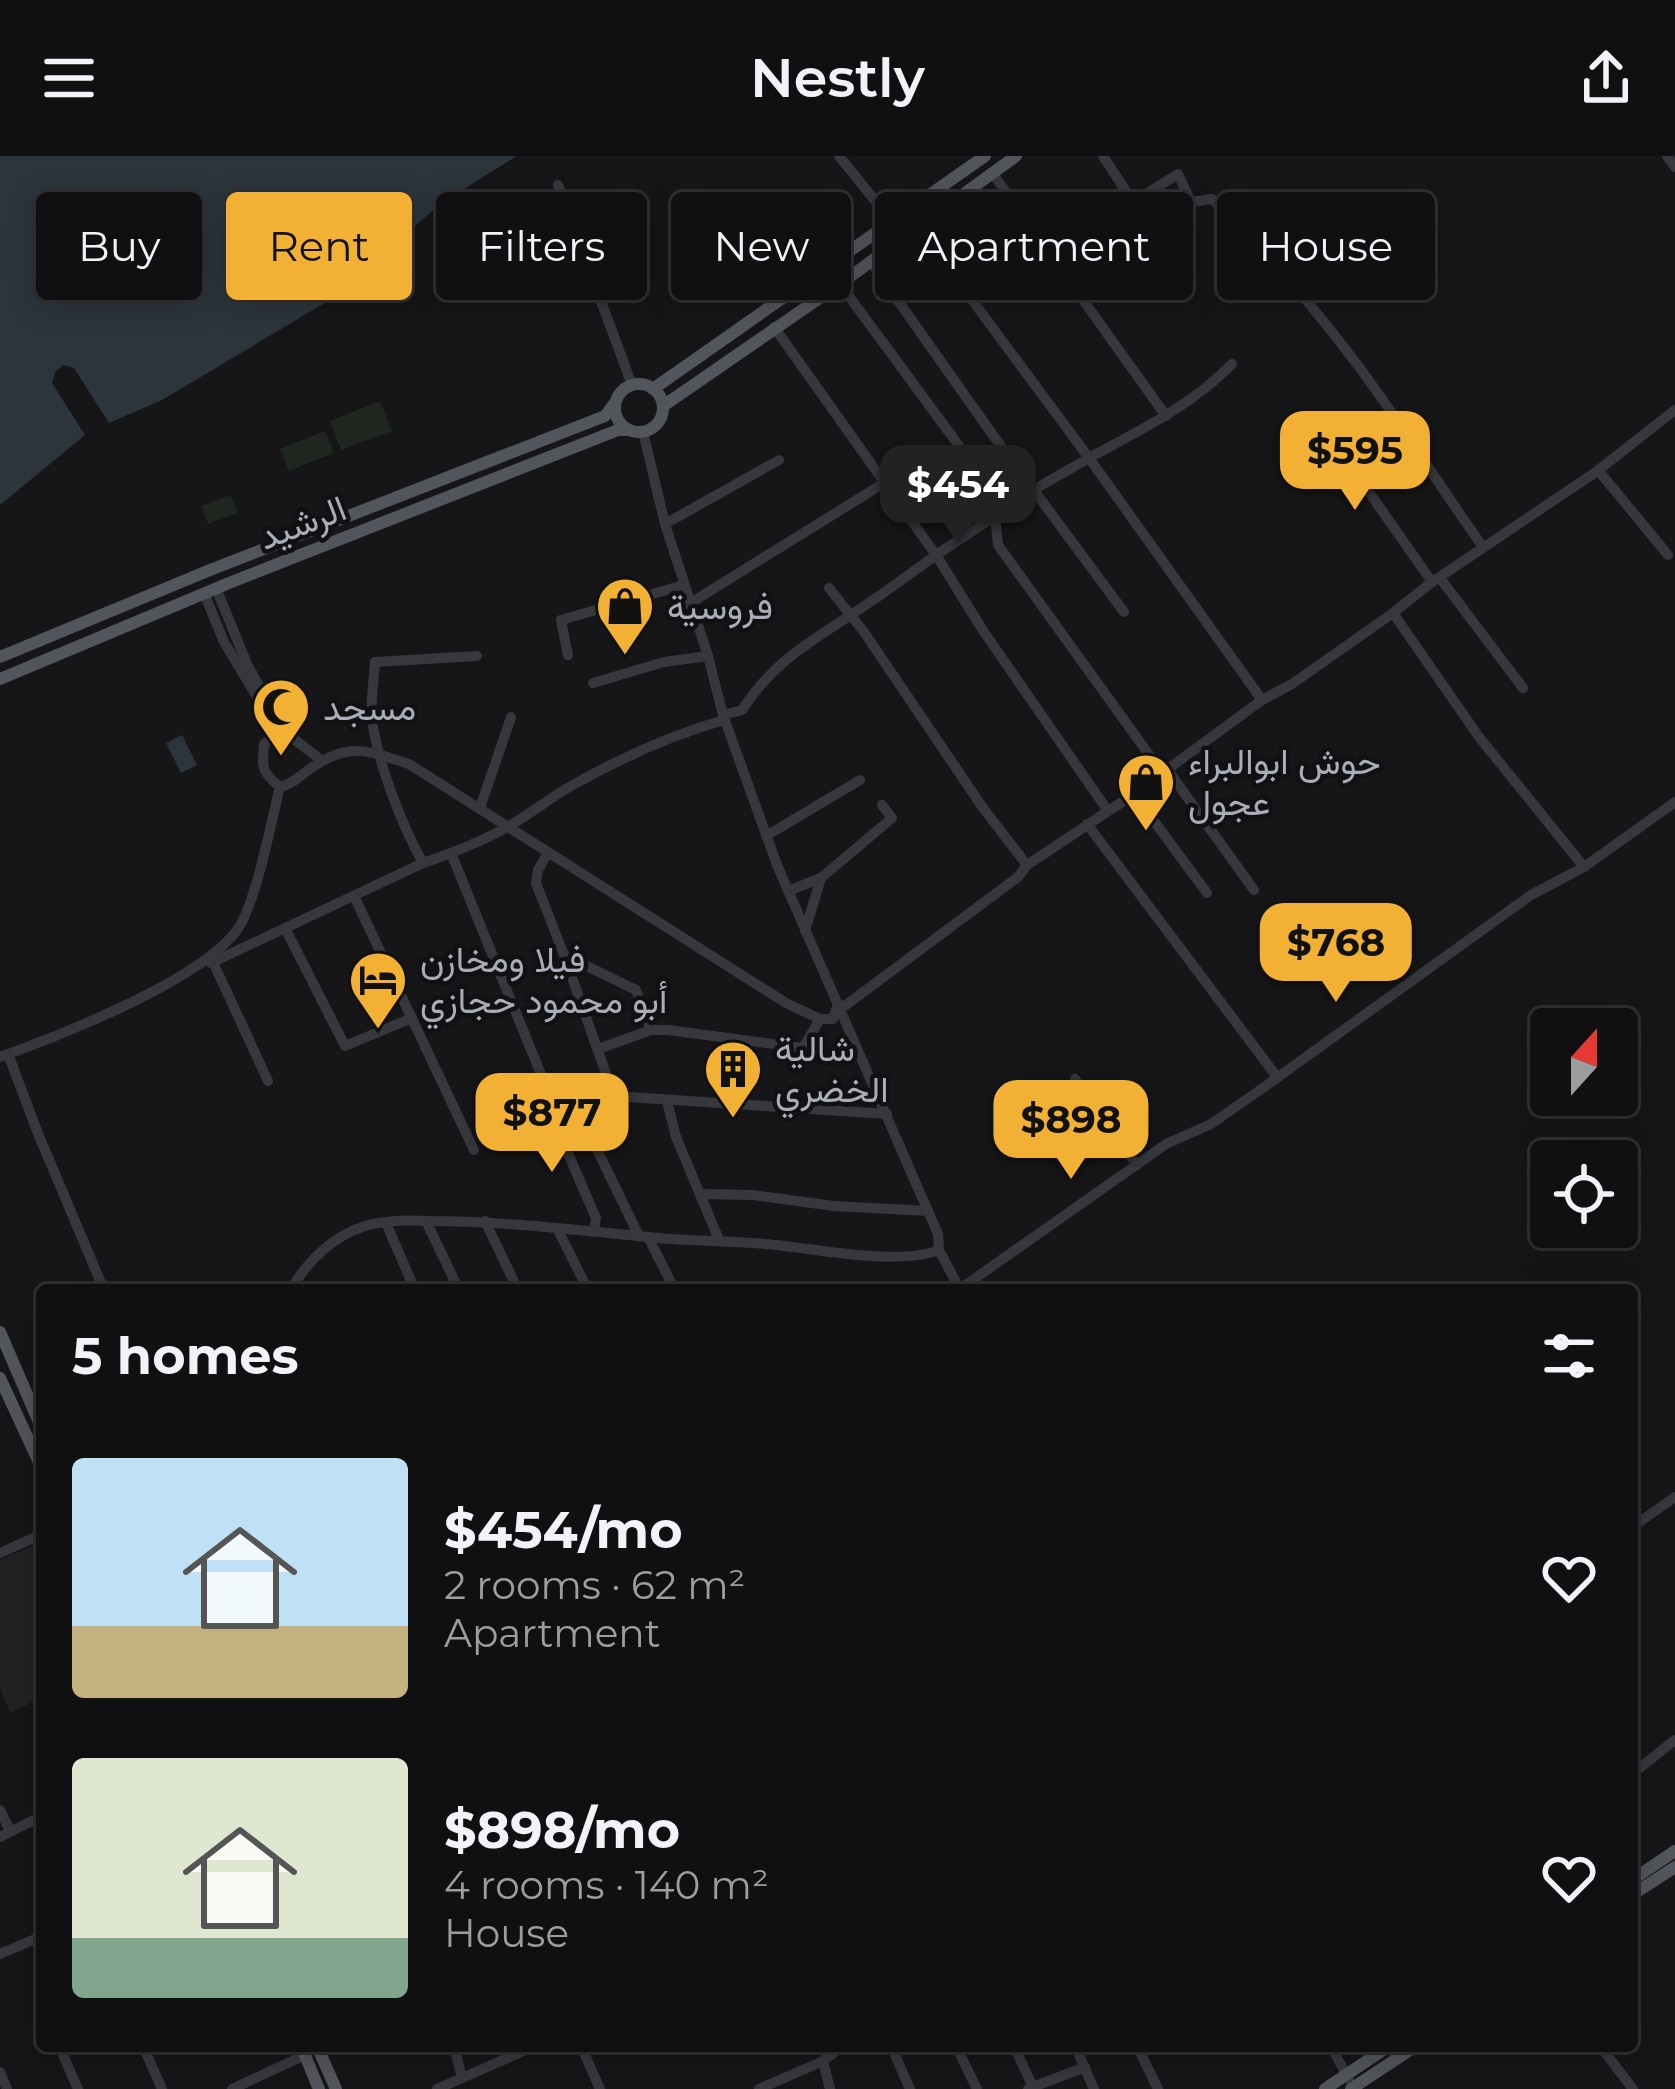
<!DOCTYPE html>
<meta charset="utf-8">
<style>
:root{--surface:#101012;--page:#19191b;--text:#f1f3f6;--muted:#9c9d9f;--line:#303032;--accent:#f2b134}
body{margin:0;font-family:Montserrat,Vazirmatn,sans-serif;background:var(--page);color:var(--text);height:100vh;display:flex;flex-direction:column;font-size:45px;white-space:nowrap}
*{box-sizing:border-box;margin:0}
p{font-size:39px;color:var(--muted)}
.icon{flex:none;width:66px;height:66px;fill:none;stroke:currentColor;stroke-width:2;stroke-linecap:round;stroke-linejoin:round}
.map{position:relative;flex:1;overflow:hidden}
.panel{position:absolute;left:36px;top:1128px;width:1602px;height:768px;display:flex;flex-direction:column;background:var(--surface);border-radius:12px;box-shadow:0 6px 30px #0003,0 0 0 3px var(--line)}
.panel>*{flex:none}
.hud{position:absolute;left:36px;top:36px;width:1605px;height:108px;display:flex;gap:24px}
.needle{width:78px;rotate:21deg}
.tools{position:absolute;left:1530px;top:852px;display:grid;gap:24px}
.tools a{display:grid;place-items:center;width:108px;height:108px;border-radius:12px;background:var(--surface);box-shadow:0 6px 30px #0003,0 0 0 3px var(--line);font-size:60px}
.price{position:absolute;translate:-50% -102px;padding:0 27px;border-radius:24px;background:var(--accent);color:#111;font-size:39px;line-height:78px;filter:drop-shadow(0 3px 6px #0008)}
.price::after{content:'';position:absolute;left:50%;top:72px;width:36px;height:27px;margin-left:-18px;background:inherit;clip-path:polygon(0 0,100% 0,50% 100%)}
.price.selected{background:#222;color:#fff}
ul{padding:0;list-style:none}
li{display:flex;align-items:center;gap:36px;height:300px;padding:0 36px}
li span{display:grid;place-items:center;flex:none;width:336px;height:240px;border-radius:12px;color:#555}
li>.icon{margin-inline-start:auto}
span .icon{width:144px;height:144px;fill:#fffc;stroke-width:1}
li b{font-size:51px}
h2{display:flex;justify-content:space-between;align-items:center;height:144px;padding:0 36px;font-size:51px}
.tag{padding:0 42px;border-radius:12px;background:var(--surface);box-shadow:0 6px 30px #0003,0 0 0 3px var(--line);font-size:42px;line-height:108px}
.tag.selected{background:var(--accent);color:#111}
header{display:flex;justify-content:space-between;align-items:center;height:156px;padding:0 36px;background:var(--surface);font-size:54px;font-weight:600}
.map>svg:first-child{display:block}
.built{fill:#222225}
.green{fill:#1e261f}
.water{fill:#2c353c}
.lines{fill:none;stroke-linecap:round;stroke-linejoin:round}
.minor{stroke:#37383d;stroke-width:10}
.major{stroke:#53555c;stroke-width:12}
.labels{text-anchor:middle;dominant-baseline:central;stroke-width:9;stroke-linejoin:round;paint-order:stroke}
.street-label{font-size:36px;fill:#a8adb8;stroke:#111113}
.poi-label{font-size:36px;fill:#a8adb8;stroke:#111113;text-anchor:start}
</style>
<header><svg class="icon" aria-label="menu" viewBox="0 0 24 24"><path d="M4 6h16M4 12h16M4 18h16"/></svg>Nestly<svg class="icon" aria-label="share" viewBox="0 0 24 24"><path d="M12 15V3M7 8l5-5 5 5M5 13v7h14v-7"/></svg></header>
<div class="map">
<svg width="1675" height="1933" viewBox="0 0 1675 1933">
<rect width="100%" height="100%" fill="#161618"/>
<path class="built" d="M42 1386V1541L10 1557 0 1531V1404Z"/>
<g class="green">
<path d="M380 245 392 275 341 294 330 265Z"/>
<path d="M325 275 334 297 289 315 280 293Z"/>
<path d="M231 339 238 357 208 368 201 350Z"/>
</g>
<g class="water">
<path d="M0 0H517L440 48 338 139 162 244 109 267 74 212 63 209 55 216 52 227 85 279 0 349Z"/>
<path d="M182 579 197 609 181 617 166 587Z"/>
</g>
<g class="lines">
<g class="minor">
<path d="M839 0 893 67"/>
<path d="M1103 0 1133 46 1178 18 1191 46 1212 43C1278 107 1338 179 1390 254 1421 300 1451 346 1483 391"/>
<path d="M1667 0 1675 11"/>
<path d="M993 18 1166 260"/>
<path d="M558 29 632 229"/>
<path d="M918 71 1089 302C1140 274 1191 250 1232 208"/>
<path d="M870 105 990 275 1124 456"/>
<path d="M840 128 1004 351"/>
<path d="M774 171 936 399 995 360 998 389 1163 618"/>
<path d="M1317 262 1432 426"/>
<path d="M643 276 665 368 708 500 723 559 777 709 938 1078 939 1094 960 1134"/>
<path d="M1598 314 1668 399"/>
<path d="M995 360 1004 351 1089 302 1262 544"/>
<path d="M665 368 779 304"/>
<path d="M1440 422 1523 532"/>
<path d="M216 432 247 508 264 539"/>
<path d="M829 432 864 476 983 652 1027 709"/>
<path d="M204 437 224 486 272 566 321 604"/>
<path d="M689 448 884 327"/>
<path d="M1393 457 1479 581 1584 711"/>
<path d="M568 499 561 464 684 429"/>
<path d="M477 500 375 506C374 525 370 545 372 563 377 605 402 670 423 707 452 697 482 686 509 670 530 658 550 642 571 630 619 603 671 579 724 564"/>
<path d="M593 527 664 506 708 500"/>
<path d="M723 559 742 554C772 508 805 489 849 460 879 441 907 420 936 399L984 476 1108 655"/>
<path d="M1167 613 1254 734"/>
<path d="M280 631C261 616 262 611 264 588L283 574"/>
<path d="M1134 638 1207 737"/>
<path d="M480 652 511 561"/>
<path d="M1087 668 1277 921"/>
<path d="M766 680 860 624"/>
<path d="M451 697 560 965 586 971 639 1080"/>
<path d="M548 697 538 714 536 727 564 799 614 940 887 958"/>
<path d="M788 735 821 722 892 662 882 649"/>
<path d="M354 740 474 994"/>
<path d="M285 772 345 890 412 862"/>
<path d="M805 775 821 722"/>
<path d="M564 799 636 834 651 874H668L803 892 820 863"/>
<path d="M213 806 268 925"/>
<path d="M211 807 423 707"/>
<path d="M598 893 651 874"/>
<path d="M8 898 37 975 104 1134"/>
<path d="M0 901C61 879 200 825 237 774 256 748 271 666 280 631 293 628 302 618 314 610 352 585 370 596 409 608L786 847 820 863H833L837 851 846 849 1018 721 1027 709 1134 638 1262 544 1292 528 1393 457 1432 426 1596 316 1675 254"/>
<path d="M1075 923 1137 1009"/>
<path d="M667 945 676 981 719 1084"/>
<path d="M560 965V979L596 1062 594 1076"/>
<path d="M700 1038 753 1039 834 1050 928 1055"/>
<path d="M426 1065 459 1134"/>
<path d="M485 1065 518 1134"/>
<path d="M386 1067 415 1134"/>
<path d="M557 1072 588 1134"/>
<path d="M648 1081 675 1134"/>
<path d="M960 1133 1166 988 1211 968 1260 934 1531 739 1584 711 1675 646"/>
<path d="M291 1134C307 1105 333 1080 365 1070 386 1064 408 1064 429 1065 502 1065 575 1074 648 1081 693 1086 739 1084 785 1090 824 1095 903 1109 939 1094"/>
<path d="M1632 1371 1675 1341"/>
<path d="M0 1397 42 1378"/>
<path d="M1632 1618 1675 1584"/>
<path d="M0 1654 10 1675"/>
<path d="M0 1681 42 1660"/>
<path d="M0 1798 42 1780"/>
<path d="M59 1890 78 1933"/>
<path d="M143 1890 162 1933"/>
<path d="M581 1890 600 1933"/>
<path d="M891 1890 910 1933"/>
<path d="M956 1890 977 1933"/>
<path d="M1014 1890 1033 1931"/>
<path d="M1075 1890 1094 1933"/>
<path d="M1137 1890 1158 1933"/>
<path d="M1331 1890 1349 1924"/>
<path d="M1600 1890 1633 1933"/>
<path d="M823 1905 830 1933"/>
<path d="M0 1916 7 1933"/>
<path d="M462 1922 535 1890"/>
<path d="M232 1933 305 1899"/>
<path d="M437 1933 462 1922 454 1890"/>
<path d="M759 1933 823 1905 843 1890"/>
<path d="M1028 1933 1085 1911"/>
</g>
<g class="major">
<circle cx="639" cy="252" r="24"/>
<path d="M653 233 985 0"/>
<path d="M663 250 840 128 1016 0"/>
<path d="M0 501 210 414 605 260 614 248"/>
<path d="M0 523 229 427 618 274H628"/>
<path d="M0 1176 42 1273"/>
<path d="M0 1222 42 1313"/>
<path d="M1632 1724 1675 1695"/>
<path d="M1632 1739 1675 1711"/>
<path d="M301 1890 319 1933"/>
<path d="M317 1890 336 1933"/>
<path d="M1325 1933 1389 1890"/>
<path d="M1351 1933 1416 1890"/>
</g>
</g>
<defs>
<g id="shop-pin" transform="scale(3)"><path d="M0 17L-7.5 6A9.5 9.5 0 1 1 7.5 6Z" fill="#f2b134" stroke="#111113"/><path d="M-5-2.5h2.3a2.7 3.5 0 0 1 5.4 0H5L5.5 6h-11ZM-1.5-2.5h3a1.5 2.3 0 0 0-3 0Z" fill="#111"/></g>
<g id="mosque-pin" transform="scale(3)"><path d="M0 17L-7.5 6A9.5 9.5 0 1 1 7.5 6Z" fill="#f2b134" stroke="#111113"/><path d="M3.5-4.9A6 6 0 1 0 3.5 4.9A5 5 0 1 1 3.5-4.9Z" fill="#111"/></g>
<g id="hotel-pin" transform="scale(3)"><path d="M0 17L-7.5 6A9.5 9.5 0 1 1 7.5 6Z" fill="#f2b134" stroke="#111113"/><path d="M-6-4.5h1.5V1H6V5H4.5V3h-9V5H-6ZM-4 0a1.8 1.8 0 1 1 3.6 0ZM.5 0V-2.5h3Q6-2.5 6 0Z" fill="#111"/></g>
<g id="building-pin" transform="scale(3)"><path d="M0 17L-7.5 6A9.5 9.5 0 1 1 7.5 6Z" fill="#f2b134" stroke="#111113"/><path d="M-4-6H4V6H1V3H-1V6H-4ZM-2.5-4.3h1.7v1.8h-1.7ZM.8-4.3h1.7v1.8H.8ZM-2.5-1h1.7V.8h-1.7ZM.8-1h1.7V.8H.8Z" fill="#111"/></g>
</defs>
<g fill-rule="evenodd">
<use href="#shop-pin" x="625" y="450"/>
<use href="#mosque-pin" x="281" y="551"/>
<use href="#shop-pin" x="1146" y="626"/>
<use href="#hotel-pin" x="378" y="824"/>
<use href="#building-pin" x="733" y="913"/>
</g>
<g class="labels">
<g class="street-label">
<text transform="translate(302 366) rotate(-21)">الرشيد</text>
</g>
<g class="poi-label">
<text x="667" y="450">فروسية</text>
<text x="323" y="551">مسجد</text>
<text x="1188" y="605">حوش ابوالبراء<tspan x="1188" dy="41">عجول</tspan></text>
<text x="420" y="803">فيلا ومخازن<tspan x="420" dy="41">أبو محمود حجازي</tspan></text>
<text x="775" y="892">شالية<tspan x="775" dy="41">الخضري</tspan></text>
</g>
</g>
</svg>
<div class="tools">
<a><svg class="needle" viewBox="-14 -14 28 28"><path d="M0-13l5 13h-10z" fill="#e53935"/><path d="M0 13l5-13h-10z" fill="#9c9d9f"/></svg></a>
<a><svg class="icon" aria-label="locate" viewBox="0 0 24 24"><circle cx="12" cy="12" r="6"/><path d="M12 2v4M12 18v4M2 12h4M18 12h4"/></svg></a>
</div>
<b class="price" style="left:1355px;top:357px">$595</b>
<b class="price selected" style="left:958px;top:391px">$454</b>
<b class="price" style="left:1336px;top:849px">$768</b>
<b class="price" style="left:552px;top:1019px">$877</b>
<b class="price" style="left:1071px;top:1026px">$898</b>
<div class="hud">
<a class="tag">Buy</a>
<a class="tag selected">Rent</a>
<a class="tag">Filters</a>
<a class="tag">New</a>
<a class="tag">Apartment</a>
<a class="tag">House</a>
</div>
<section class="panel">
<h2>5 homes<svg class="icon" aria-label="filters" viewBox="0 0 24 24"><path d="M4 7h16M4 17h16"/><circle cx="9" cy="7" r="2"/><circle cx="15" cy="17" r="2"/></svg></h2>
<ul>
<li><span style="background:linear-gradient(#bfe0f5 70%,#c2b280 0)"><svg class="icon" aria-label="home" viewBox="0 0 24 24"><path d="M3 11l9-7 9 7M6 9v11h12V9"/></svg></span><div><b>$454/mo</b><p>2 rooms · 62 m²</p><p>Apartment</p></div><svg class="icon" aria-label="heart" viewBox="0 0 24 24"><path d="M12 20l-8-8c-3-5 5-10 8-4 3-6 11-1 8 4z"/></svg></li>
<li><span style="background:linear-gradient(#dfe7d0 75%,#7fa58c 0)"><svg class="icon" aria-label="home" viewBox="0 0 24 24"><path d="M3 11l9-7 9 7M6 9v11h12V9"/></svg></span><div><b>$898/mo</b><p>4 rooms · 140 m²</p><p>House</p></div><svg class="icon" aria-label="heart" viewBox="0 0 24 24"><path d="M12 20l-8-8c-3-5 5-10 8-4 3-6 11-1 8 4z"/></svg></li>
</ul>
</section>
</div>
